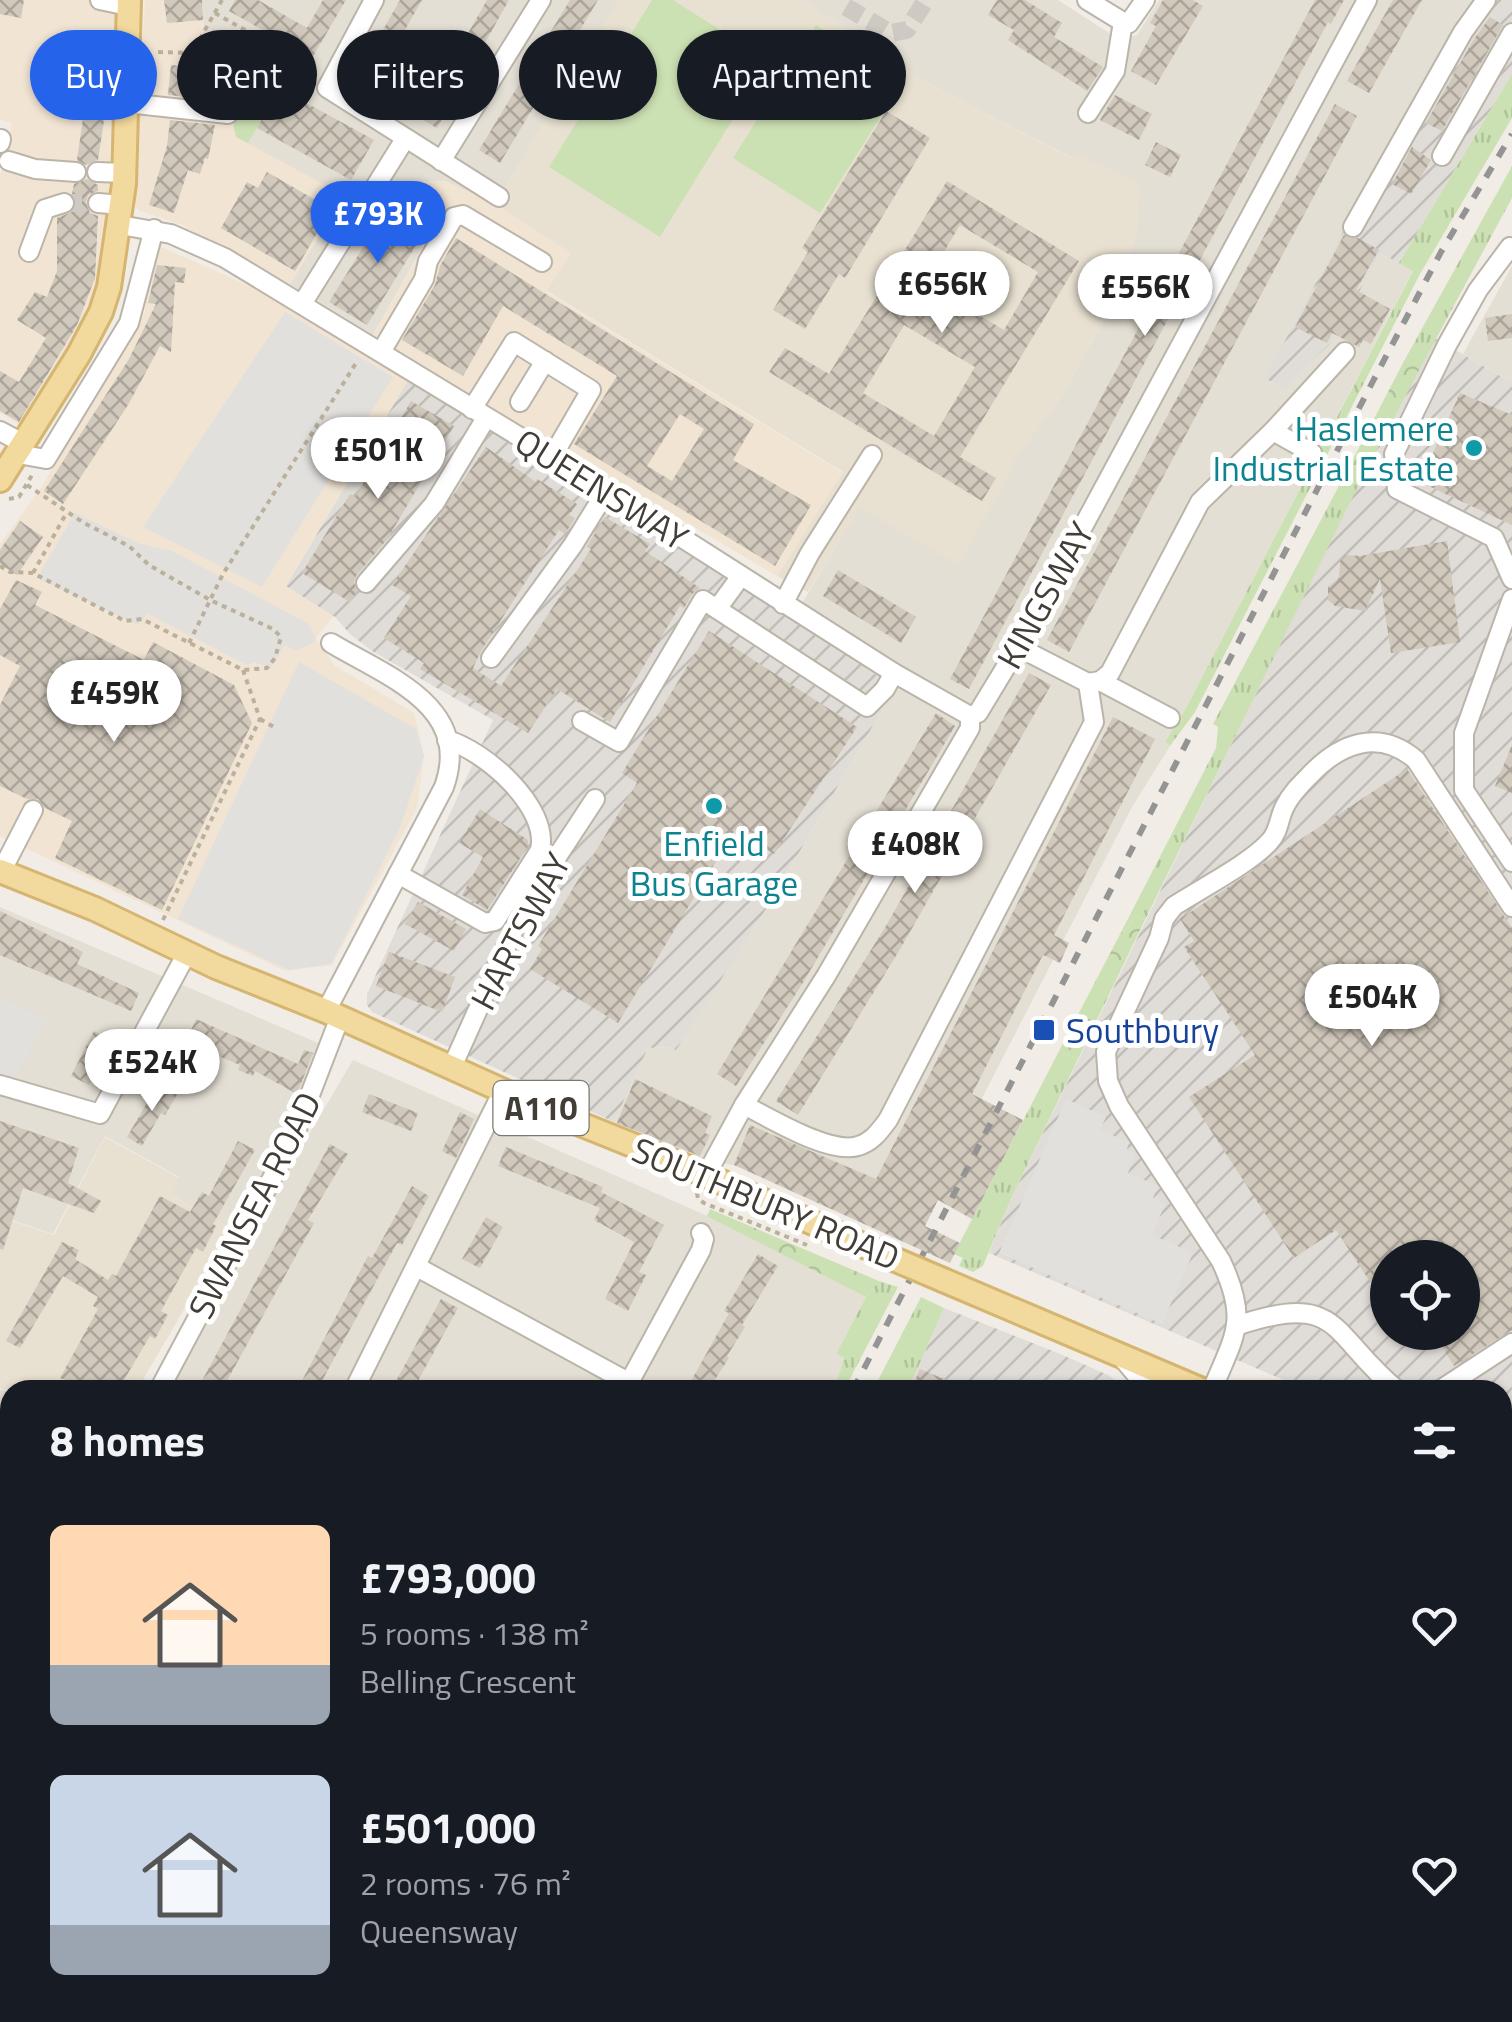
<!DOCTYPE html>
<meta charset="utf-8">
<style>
:root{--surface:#171b24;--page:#242831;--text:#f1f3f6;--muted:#9ea1a6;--accent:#2563eb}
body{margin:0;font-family:"Titillium Web",sans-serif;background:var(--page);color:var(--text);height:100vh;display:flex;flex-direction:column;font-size:38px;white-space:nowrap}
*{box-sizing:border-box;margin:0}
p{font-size:32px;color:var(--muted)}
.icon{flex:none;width:55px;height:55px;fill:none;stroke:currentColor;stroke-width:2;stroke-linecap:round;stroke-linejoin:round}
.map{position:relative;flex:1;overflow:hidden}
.panel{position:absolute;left:0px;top:1380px;width:1512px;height:642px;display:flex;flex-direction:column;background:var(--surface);border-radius:30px 30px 0 0;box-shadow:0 2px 8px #0004}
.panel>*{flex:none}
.banner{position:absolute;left:30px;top:30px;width:1000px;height:90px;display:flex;gap:20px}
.buttons{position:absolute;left:1370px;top:1240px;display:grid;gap:20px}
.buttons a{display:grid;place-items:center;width:110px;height:110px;border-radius:50%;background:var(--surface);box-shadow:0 2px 8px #0004;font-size:50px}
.price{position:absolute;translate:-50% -85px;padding:0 22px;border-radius:35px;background:#fff;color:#222;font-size:32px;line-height:65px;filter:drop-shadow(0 2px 5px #0008)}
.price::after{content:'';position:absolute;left:50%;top:60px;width:30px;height:22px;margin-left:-15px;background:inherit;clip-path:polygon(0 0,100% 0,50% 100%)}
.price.current{background:var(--accent);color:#fff}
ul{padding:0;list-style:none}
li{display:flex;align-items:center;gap:30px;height:250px;padding:0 50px}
li span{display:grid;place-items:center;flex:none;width:280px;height:200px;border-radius:15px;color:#555}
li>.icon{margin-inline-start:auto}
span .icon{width:120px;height:120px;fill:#fffc;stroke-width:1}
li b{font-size:42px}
h2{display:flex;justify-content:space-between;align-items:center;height:120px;padding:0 50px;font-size:42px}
.pill{padding:0 35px;border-radius:45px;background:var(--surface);box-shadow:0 2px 8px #0004;font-size:35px;line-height:90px}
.pill.current{background:var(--accent);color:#fff}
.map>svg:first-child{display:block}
.residential{fill:#e4dfd4}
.commercial{fill:#f1e4d3}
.industrial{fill:url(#industrial-furrows);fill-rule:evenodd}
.education{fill:#e8e1d1}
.grass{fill:url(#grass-tufts)}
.forest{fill:url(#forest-crowns)}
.garden{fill:#cce1b3}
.parking{fill:#e2e0dd}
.building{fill:url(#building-cross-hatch);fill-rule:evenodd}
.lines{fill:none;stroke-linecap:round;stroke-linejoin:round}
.minor-tunnel{stroke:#cecac3;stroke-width:18;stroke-dasharray:18 9;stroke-linecap:butt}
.minor-casing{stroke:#bbb4a9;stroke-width:22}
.major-casing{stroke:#d5b56f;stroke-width:28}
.path{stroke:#bbb09c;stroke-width:4;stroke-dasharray:5 5;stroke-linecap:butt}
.minor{stroke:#fff;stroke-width:18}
.major{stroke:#f2d99d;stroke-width:22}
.rail{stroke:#949494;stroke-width:6;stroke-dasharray:12 12;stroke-linecap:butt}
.major-bridge-casing{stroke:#d5b56f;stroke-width:28;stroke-linecap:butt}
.major-bridge{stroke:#f2d99d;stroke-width:22}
.culture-dot{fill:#0f9aa8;stroke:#fff;stroke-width:4}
.transit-dot{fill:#1a4fb4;stroke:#fff;stroke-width:4}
.labels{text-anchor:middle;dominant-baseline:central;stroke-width:10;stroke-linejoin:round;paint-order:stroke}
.shield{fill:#fff;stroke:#7b7772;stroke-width:2.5}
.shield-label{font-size:32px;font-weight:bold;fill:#423d36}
.culture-label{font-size:35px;fill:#0d838f;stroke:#fff;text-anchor:end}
.street-label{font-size:35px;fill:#423d36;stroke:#fff}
.transit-label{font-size:35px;fill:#164399;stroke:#fff;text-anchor:start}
</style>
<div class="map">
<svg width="1512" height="2022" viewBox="0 0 1512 2022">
<defs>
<pattern id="industrial-furrows" width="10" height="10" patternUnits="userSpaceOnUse" patternTransform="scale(2.5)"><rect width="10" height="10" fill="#e0dcd7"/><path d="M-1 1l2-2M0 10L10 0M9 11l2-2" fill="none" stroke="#c1beb9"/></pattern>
<pattern id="grass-tufts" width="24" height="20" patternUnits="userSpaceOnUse" patternTransform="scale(2.5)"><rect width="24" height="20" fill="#cce1b3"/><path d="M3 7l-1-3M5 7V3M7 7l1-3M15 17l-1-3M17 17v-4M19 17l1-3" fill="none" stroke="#b0c29b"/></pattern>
<pattern id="forest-crowns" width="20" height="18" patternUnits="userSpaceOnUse" patternTransform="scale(2.5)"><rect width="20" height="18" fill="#cce1b3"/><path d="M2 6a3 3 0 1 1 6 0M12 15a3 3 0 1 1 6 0" fill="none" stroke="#b0c29b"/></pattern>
<pattern id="building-cross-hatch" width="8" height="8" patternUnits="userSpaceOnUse" patternTransform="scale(2.5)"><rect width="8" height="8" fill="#d1c9bc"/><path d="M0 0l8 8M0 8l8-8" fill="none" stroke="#aba49a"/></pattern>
</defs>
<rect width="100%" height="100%" fill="#f1ede6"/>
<g class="residential">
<path d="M202 0H619L495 204 445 181 410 204 437 221 373 335 290 284 236 137 206 68Z"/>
<path d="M802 0H1058L1109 33 1123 38 1137 35 1159 0H1478L1329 345 1381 253 1413 270 1185 710 1165 742 1170 746 1132 807 914 1230 734 1165 696 1159 614 1122 648 1048 670 1047 676 1049 766 909 895 688 793 618 860 507 957 563 1011 463 1057 403 1102 325 1074 154 1072 158 932 86Z"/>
<path d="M1512 266V383L1463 354Z"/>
<path d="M0 907 323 1045 246 1210 231 1229 170 1194 179 1177 105 1136 53 1234 0 1216Z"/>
<path d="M353 1060 728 1225 866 1297 836 1354 844 1358 834 1390H160L178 1355Z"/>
<path d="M0 1389 10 1392V2012L490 2013 485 2022H0Z"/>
</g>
<g class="commercial">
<path d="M0 0H121V32L111 125 106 272 72 346 27 429 0 413V176L12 123 0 120Z"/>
<path d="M145 0H202L206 68 235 71 230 85 231 116 236 137 344 195 290 285 373 335 437 222 414 209 407 197 409 191 422 181H445L495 204 571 253 547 292 843 473 777 576 393 350 367 343 183 225 139 211 133 204Z"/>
<path d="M157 245 267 294 409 380 286 585 335 614 316 638 334 665 414 713 424 755 417 808 332 965 285 971 0 836V544L41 488 145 312 147 272Z"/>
</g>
<g class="industrial">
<path d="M1478 0H1512V74L1399 263 1381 253 1329 345 1283 388 1265 378 1372 178Z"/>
<path d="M1435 338 1512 383V1478L1503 1474 1502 1390H1307L989 1253 1010 1201 1227 753 1359 483ZM1388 1258H1462V1332H1388Z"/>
<path d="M409 379 793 618 895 688 766 909 676 1050 670 1047 648 1048 614 1122 372 1012 367 1005V994L493 720 372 651 350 634 335 617 286 586Z"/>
<path d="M944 1308 1058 1353 1108 1375 1129 1390H908Z"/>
<path d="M1503 1542 1512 1545V2022H596L601 2012H1502Z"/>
</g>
<g class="education">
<path d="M619 0H802L932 86 1071 158 1075 153 1140 184 1137 237 1102 325 1057 403 1012 463 1015 465 958 564 860 508 808 592 777 576 843 472 547 291 571 253 495 204Z"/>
<path d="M105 1137 179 1178 171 1195 231 1229 137 1390 10 1391 0 1388V1217L54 1235Z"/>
</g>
<g class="grass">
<path d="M235 71 255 72V78H259L262 73 282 83 248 143 236 137C231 115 227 92 235 71Z"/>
<path d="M1512 74V118L1420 274 1195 712 1170 746 1165 742 1185 710 1413 271 1399 263Z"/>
<path d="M1512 166V198L1424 361H1404Z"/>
<path d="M1351 463 1364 474 1145 920 1136 916 1117 940 1216 748 1218 727 1213 724Z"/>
<path d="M1059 1051 1078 1059 1010 1201 983 1266 973 1272 959 1266 963 1258 954 1254Z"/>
<path d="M879 1281 898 1287 844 1390H834L844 1358 836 1354 866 1297Z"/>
<path d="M921 1297 944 1308 908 1390H873Z"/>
<path d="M551 2013V2012L601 2013 596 2022H546Z"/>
</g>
<g class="forest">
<path d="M1404 361H1424L1364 474 1351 463Z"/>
<path d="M1136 916 1145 920 1078 1059 1059 1051 1117 940Z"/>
<path d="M710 1209 879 1281 866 1297 707 1216Z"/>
</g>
<g class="garden">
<path d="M652 0H673L769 61 660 237 549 167Z"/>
<path d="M816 25 904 80 820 213 733 158Z"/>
</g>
<g class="parking">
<path d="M285 312 393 377 262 587 143 527Z"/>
<path d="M75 513 140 544 172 551 309 624 316 641 296 651 285 645 271 668 254 662 247 665 148 614 138 625 37 578Z"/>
<path d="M299 662 416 729 424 756 400 828 331 964 289 970 178 919Z"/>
<path d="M0 998 47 1020 16 1075 0 1076Z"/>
<path d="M1066 1099 1106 1117 1100 1130 1129 1142 1127 1149 1136 1153 1128 1173 1158 1186 1153 1198 1165 1204 1152 1235 1193 1253 1162 1324 999 1253Z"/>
</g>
<g class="building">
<path d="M0 0H24L21 18 0 14Z"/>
<path d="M164 0H202L203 20 167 23Z"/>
<path d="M235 0H258L307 28 323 0H346L312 58 229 11Z"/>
<path d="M400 0H422L382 70 431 98 487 0H509L437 128 354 81Z"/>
<path d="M570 0H598L500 163 479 150Z"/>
<path d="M997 0H1025L1062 23 1054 37 1103 67 1087 91 1008 40 1014 30 988 15Z"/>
<path d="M1163 0H1193L1203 6 1156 85 1131 71 1156 26 1150 23Z"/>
<path d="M1315 0H1344L1331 24 1328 22 969 689 950 679Z"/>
<path d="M1393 0H1422L1369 93 1347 81Z"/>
<path d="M1490 17 1503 25 1442 131 1426 123 1474 39Z"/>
<path d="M171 65 235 71 230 84 231 102 168 95Z"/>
<path d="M88 84 109 87 98 160 86 165 77 160Z"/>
<path d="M279 88 374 140 351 180 257 128Z"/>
<path d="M1115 95 1152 114 1139 140 1100 120Z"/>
<path d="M1335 104 1357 116 1069 652 1047 640Z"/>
<path d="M886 111 930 138 845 278 839 274 805 329 773 310 808 252 802 248Z"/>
<path d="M170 120 215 125 208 159 205 158 200 174 188 170 174 213 149 205 167 146Z"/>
<path d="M1156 142 1181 155 1170 177 1145 165Z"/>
<path d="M1412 147 1431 160 1411 194 1392 184Z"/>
<path d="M267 172 331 209 295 271 221 228 247 182 258 188Z"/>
<path d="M87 179 98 185V191L88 195 86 203 90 213 98 216 95 278 77 325 19 422 0 411V371L19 382 46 338 17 320 35 292 47 297 57 271V218L74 211 76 205 72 194 74 184Z"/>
<path d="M947 181 1079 261 960 457 996 478 982 501 769 372 785 348 829 374ZM960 225 1038 272 1004 330 925 283ZM904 325 975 367 934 436 863 393Z"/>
<path d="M389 206 426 229 367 325 329 302Z"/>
<path d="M1344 235 1358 238 1379 250 1356 290 1390 309 1371 344 1363 340 1359 347 1332 333 1327 343 1295 327Z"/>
<path d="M456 238 754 424 733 460 811 505 775 566 574 444 617 376 503 306 463 376 402 340 435 285 440 266ZM680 414 704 429 672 481 647 466Z"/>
<path d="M157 265 186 268 184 283 175 282 171 352 160 346 128 405 63 504 44 491 129 359 156 304 148 303Z"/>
<path d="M1512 314V338L1488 341 1485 318Z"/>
<path d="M1460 393 1512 415V525L1420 482Z"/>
<path d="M411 401 454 426 388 538 356 576 354 582 357 591 350 602 302 573 350 494 355 497Z"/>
<path d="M486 447 536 482 537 479 577 504 569 515 575 518 565 534 559 530 481 651 473 668 501 686 591 549 587 546 605 517 650 544 645 551 700 588 693 593 684 608 680 606 610 722 557 689 528 733 420 669 424 663 384 638 411 596 392 585Z"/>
<path d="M20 521 43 537 17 575 0 564V550Z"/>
<path d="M1447 541 1460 642 1391 653 1380 579 1365 611 1335 606 1328 600V587L1339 578 1340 561 1346 555 1360 556Z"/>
<path d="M838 570 916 617 901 643 823 596Z"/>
<path d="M16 580 42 592 35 605 144 660 153 642 234 685 252 723 162 910 55 858 72 821 45 808 38 799H27L0 786V705L20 666 0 655V609Z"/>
<path d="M709 631 857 727 774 854 735 830 618 1023 530 969 542 949 538 946 637 783 622 773Z"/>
<path d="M1029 673 1051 685 899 951 798 1115 776 1101 886 926Z"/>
<path d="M936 713 955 726 801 986 736 1086 717 1074Z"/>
<path d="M1113 717 1155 739 1054 935 1069 943 1060 963 1043 955 972 1094 1023 1120 972 1219 938 1200 925 1226 960 1243 950 1263 734 1165 750 1125 876 1179Z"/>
<path d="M1512 745V793L1495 786Z"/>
<path d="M1407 769 1512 928V1330L1454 1366 1433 1332H1462V1258H1388V1309L1336 1230 1294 1258 1189 1097 1255 1055 1184 947 1194 941 1180 919Z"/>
<path d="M480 809 528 840V846L487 910 462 895 483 857 459 843Z"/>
<path d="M418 902 466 929 454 951 405 924Z"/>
<path d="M0 911 83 952 77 964 139 993 131 1011 0 955Z"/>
<path d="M389 952 455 977 442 1012 376 986Z"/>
<path d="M196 1019 298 1064 304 1050 313 1053 297 1094 255 1071 253 1076 238 1070 240 1065 218 1056 220 1052 188 1037Z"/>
<path d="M94 1031 112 1041 89 1085 71 1076Z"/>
<path d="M635 1079 712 1116 705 1133 710 1135 700 1156 617 1123Z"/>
<path d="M158 1084 177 1095 165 1115 161 1113 142 1146 127 1137Z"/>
<path d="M369 1094 418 1113 411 1131 362 1112Z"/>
<path d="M460 1112 474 1119 456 1158 442 1151Z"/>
<path d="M0 1121 79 1148 68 1183 101 1201 94 1213 23 1188 3 1250 0 1249Z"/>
<path d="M238 1141 255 1150 213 1224 216 1226 203 1252 196 1248 161 1311 168 1315 155 1339 150 1336 118 1390H60L65 1380 60 1378 98 1309 93 1306 98 1297 63 1276 20 1348 6 1341 62 1242 79 1250 75 1259 108 1280 112 1274 116 1276 160 1196 190 1212 202 1192 209 1196Z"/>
<path d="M330 1144 348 1154 308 1220 314 1223 222 1390H197Z"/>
<path d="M506 1147 603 1187 601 1192 664 1225 639 1272 646 1275 628 1311 605 1299 634 1242 594 1220 600 1208 498 1166Z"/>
<path d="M412 1186 429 1196 402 1245 397 1243 317 1390H297L368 1256 372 1258Z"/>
<path d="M486 1217 503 1227 480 1268 462 1259Z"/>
<path d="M758 1254 778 1266 742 1325 745 1327 727 1356 729 1358 708 1390H686L729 1313 724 1311Z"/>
<path d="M441 1299 458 1308 413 1390H391Z"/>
<path d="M920 1369 970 1390H911Z"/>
</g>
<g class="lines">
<g class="minor-tunnel">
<path d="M846 7 891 33 907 30 926 0"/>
<path d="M64 203H98"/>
</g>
<g class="minor-casing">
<g id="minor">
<path d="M100 0 128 6"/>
<path d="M374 0 327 88 499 197"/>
<path d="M1087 0 1123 22 1129 23 1145 0"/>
<path d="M127 103 228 114"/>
<path d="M1088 113 1115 71 1123 22"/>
<path d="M0 143 1 139"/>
<path d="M1442 156 1512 33"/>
<path d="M9 161 35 169 76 172"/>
<path d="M441 161 541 0"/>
<path d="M97 172 125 173"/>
<path d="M98 203 122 205"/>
<path d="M120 225 171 234 225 258 607 490 894 673 970 716"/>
<path d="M1353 227 1463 32 1486 0"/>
<path d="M1510 247 1478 290 1447 345 1394 454 1397 489 1494 538 1512 579"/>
<path d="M29 252 45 209 64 203"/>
<path d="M302 304 405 139"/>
<path d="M381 352 424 279 428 261 454 217 463 215 542 262"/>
<path d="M520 402 545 361"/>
<path d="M472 409 514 342 591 390 552 457"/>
<path d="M0 431 24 444"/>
<path d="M1273 431 1312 453"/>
<path d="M18 454 46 459 129 323 154 229"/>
<path d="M366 583 434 504 486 418"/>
<path d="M1512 599 1464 733V790L1512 862"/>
<path d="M783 604 810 553 872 455"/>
<path d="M717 609 867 707 885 689 894 673"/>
<path d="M1018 647 1088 683 1100 681 1110 673 1200 502 1273 431 1345 352"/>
<path d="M491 658 573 545 607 490"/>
<path d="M1100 681 1170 718"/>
<path d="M582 721 619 742 703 600 717 609 741 576"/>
<path d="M1 872 33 810"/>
<path d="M398 874 485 923 495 921 540 850C550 807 484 750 447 740"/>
<path d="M326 1011 444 787C473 706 386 676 331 643"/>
<path d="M452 1067 524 907 595 799"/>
<path d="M0 1085 100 1114 187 953"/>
<path d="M744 1105C770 1118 830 1155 858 1146 872 1142 879 1132 888 1120L1094 722 1088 683"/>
<path d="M706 1175 744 1105 826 976 970 728V716L978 713 1018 647 1367 0"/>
<path d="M417 1267 628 1382"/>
<path d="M1239 1325C1342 1291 1330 1335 1397 1390"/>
<path d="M1124 1360 1149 1390"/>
<path d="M159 1390 293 1139 340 1017"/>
<path d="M354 1390 503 1091"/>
<path d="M625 1390 701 1250 704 1239 701 1233"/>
<path d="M1212 1390C1235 1334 1249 1321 1221 1261L1119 1106 1108 1081 1106 1052 1159 938 1164 919 1174 906C1200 889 1251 863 1270 841 1279 832 1279 817 1285 806 1291 794 1300 785 1309 776 1340 743 1379 728 1416 760L1512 907"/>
<path d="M1440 1390 1512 1343"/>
<path d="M1502 1438 1512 1442"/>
<path d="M0 1515 10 1519"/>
<path d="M0 1945 10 1948"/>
<path d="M235 2012 267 2022"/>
<path d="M91 2022 93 2012"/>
<path d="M198 2022 201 2012"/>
<path d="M888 2022 892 2012"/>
<path d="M942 2022 946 2012"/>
</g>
</g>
<g class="major-casing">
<g id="major">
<path d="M0 480 79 354 101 312 109 287 124 184 129 0"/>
<path d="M0 871 95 909 216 967 326 1011 548 1111 692 1169 889 1257"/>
<path d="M943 1280 1202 1390"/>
<path d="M1502 1519 1512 1523"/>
</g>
</g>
<g class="path">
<path d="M215 13 315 70"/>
<path d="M158 52 192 53 222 0"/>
<path d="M257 78 258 71 282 51"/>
<path d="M9 499 19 497 32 475"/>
<path d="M0 566 10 572 33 573 125 621 142 619 243 670 267 668 275 658 281 637 273 629 210 600 149 565 129 546 84 523 24 483"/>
<path d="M33 573 67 512"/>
<path d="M189 643 223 574 358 360"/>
<path d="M260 719 274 727"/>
<path d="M163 920 260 719 243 670"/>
<path d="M697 1193 698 1199 704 1203 807 1245"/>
<path d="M345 2012 365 2022"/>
<path d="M308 2022 318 2014 330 2012"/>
</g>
<use href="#minor" class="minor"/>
<use href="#major" class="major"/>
<g class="rail">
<path d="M853 1390 1372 383 1441 252 1512 134"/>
<path d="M538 2022 542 2012"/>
</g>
<g class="major-bridge-casing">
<path id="major-bridge" d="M889 1257 943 1280"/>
</g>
<use href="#major-bridge" class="major-bridge"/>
</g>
<g class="culture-dot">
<circle cx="1474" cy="448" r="10"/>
<circle cx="714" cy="806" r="10"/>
</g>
<rect class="transit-dot" x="1032" y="1018" width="24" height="24" rx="5"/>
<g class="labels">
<rect class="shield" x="493.5" y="1081" width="95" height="54" rx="8"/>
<g class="shield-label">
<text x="541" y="1108">A110</text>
</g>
<g class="culture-label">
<text x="1454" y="428">Haslemere<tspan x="1454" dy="40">Industrial Estate</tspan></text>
<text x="714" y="843" text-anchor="middle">Enfield<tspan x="714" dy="40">Bus Garage</tspan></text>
</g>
<g class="street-label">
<text transform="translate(602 489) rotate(32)">QUEENSWAY</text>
<text transform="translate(1045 595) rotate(-61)">KINGSWAY</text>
<text transform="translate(520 931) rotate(-62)">HARTSWAY</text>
<text transform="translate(766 1203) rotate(23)">SOUTHBURY ROAD</text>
<text transform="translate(254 1205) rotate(-63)">SWANSEA ROAD</text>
</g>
<g class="transit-label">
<text x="1066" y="1030">Southbury</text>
</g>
</g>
</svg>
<div class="buttons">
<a><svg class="icon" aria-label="locate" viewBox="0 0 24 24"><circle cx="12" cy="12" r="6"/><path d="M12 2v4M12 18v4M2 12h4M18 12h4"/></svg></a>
</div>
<b class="price current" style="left:378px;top:266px">£793K</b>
<b class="price" style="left:942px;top:336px">£656K</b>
<b class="price" style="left:1145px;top:339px">£556K</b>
<b class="price" style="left:378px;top:502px">£501K</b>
<b class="price" style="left:114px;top:745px">£459K</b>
<b class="price" style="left:915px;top:896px">£408K</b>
<b class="price" style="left:1372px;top:1049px">£504K</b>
<b class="price" style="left:152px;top:1114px">£524K</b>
<div class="banner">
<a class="pill current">Buy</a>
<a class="pill">Rent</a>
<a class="pill">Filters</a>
<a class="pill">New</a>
<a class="pill">Apartment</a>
</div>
<section class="panel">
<h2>8 homes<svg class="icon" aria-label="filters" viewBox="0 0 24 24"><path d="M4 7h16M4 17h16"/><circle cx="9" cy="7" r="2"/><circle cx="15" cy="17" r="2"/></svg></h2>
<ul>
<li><span style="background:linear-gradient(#ffd9b3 70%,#9aa5b1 0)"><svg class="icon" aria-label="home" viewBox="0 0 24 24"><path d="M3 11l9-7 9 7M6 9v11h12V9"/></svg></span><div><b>£793,000</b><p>5 rooms · 138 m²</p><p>Belling Crescent</p></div><svg class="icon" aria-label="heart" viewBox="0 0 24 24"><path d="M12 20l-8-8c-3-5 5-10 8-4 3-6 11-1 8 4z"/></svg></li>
<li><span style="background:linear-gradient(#c9d6e8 75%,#9aa5b1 0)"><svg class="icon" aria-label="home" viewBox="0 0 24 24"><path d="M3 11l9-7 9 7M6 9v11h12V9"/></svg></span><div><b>£501,000</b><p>2 rooms · 76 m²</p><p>Queensway</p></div><svg class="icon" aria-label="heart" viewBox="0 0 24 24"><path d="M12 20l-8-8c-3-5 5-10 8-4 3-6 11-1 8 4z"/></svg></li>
</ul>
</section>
</div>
